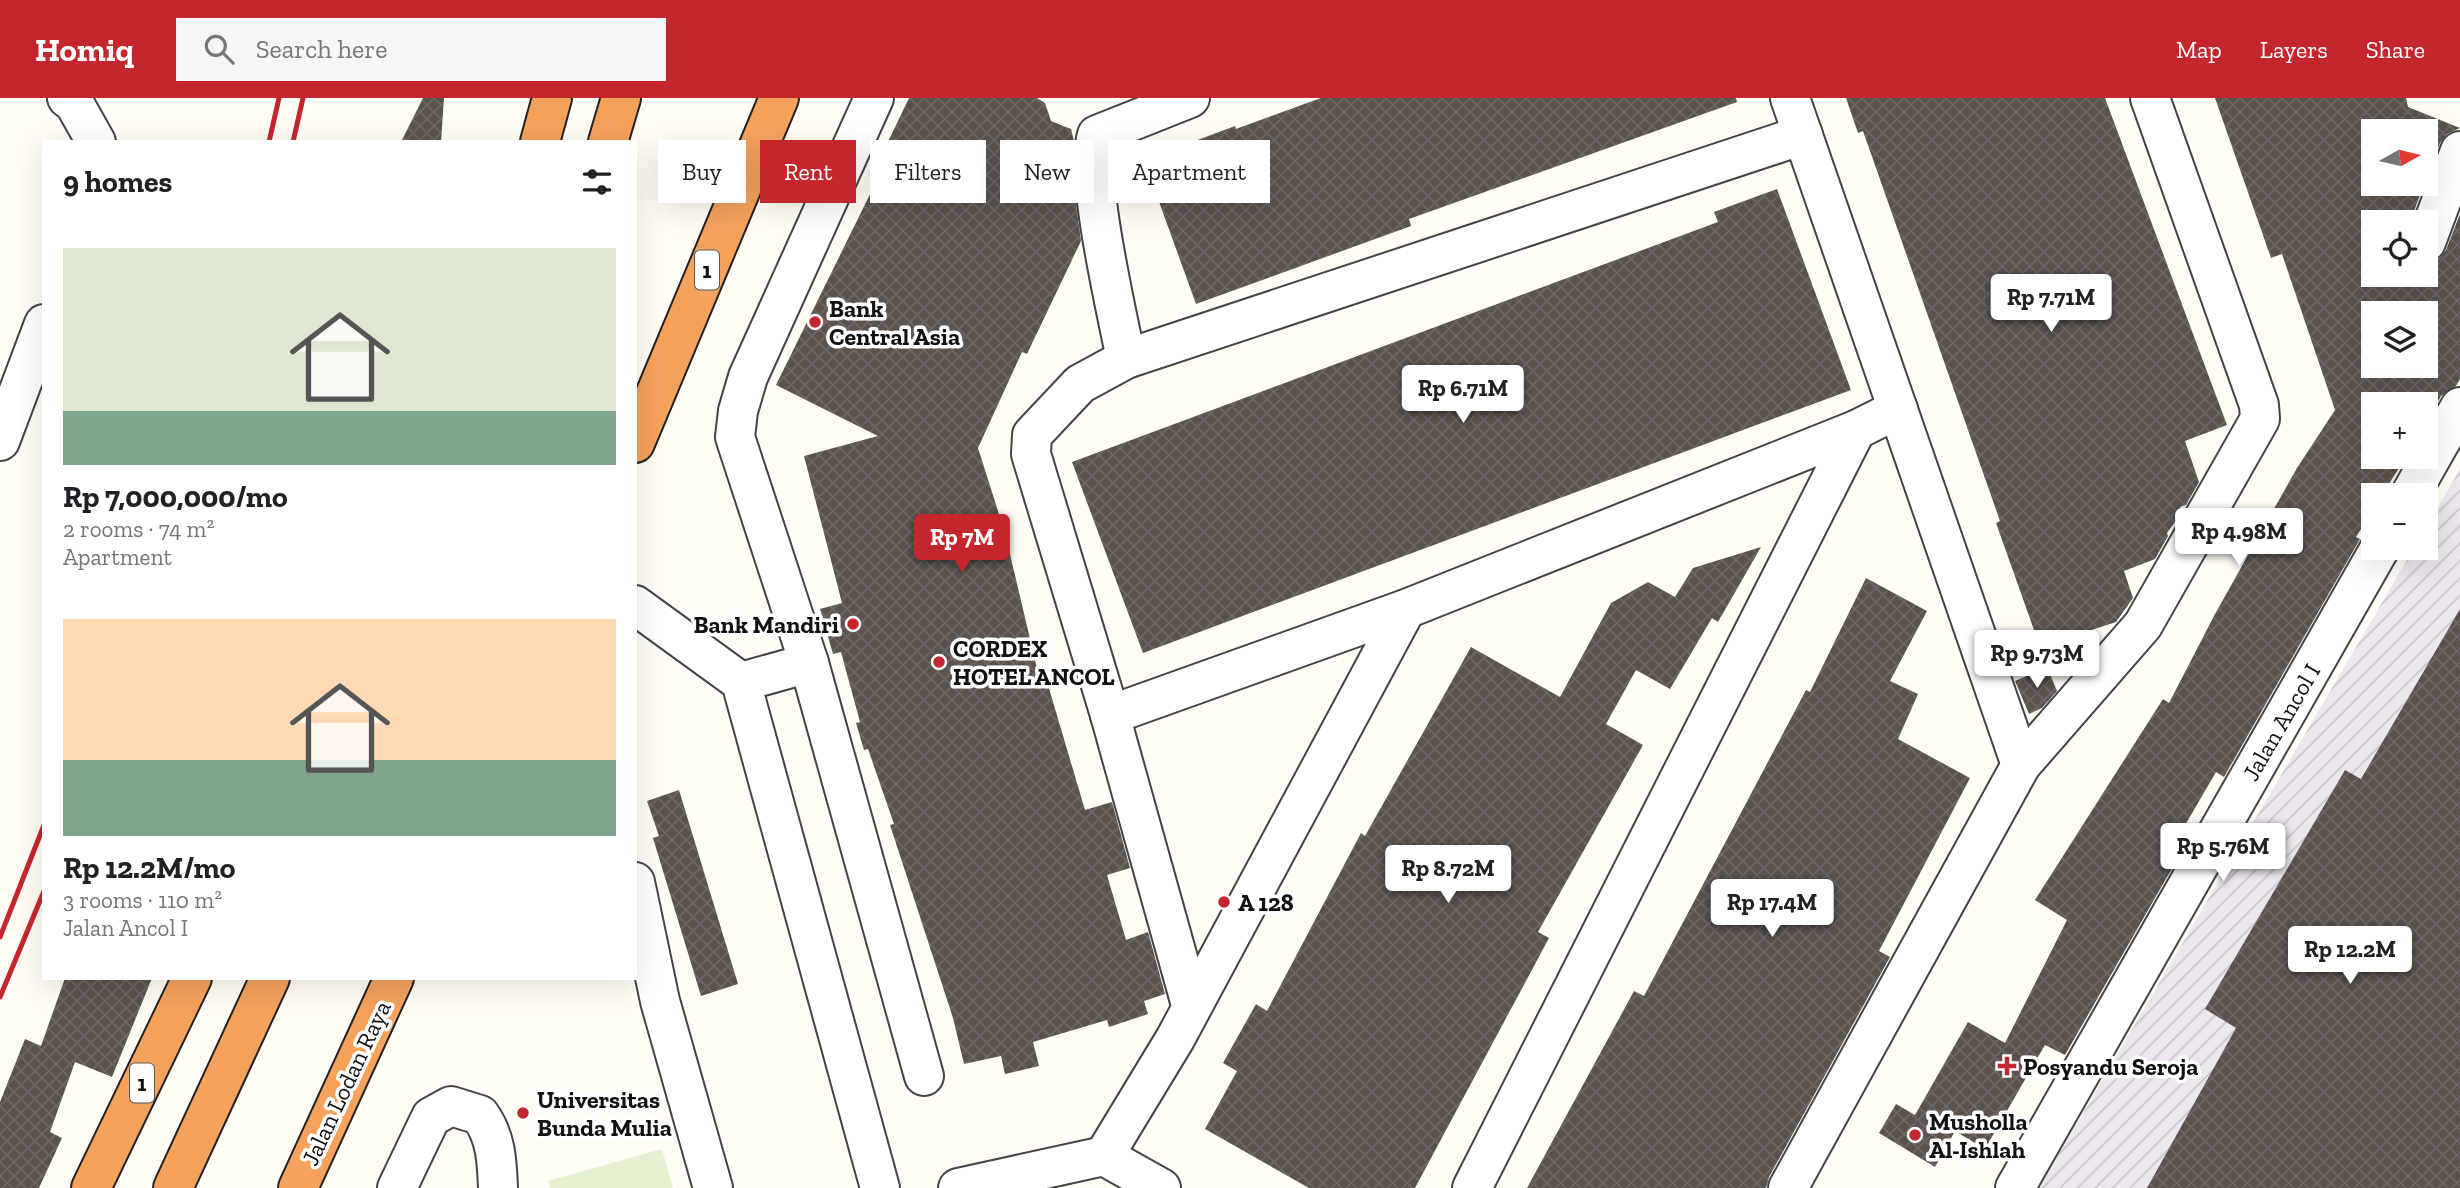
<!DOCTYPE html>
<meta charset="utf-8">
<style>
:root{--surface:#fff;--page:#f6f6f6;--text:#202124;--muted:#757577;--accent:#c4262e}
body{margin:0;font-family:"Zilla Slab",serif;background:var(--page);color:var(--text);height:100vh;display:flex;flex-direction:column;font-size:26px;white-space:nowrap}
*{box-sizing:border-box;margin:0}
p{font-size:23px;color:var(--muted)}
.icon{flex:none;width:38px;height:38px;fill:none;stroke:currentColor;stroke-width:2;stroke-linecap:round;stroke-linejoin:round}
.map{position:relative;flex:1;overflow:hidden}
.side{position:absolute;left:42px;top:42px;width:595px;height:840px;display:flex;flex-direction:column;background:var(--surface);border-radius:0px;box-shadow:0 7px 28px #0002}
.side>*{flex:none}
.banner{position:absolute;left:658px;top:42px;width:665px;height:63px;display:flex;gap:14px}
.needle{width:46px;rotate:82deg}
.tools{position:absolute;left:2361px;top:21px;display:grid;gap:14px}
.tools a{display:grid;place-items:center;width:77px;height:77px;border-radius:0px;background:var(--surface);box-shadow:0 7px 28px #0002;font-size:35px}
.price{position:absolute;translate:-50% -60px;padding:0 16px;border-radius:7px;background:#fff;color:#222;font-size:23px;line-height:46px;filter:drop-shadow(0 2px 4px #0008)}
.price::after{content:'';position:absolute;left:50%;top:42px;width:21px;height:16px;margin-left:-10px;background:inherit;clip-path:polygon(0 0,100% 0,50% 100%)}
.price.on{background:var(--accent);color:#fff}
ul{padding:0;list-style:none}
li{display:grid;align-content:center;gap:14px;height:371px;padding:0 21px}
li span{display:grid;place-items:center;height:217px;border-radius:0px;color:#555}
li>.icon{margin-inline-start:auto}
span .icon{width:126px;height:126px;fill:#fffc;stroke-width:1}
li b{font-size:30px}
h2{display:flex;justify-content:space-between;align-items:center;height:84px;padding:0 21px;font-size:30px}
.chip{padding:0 24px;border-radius:0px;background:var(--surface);box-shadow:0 7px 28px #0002;font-size:24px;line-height:63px}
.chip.on{background:var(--accent);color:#fff}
header{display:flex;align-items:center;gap:42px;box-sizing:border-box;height:98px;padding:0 35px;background:var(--accent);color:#fff}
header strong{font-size:33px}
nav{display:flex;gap:38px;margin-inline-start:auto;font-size:24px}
.search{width:490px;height:63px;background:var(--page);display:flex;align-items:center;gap:18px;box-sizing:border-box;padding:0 24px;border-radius:0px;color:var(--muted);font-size:26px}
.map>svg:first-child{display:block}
.industrial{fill:url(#industrial-furrows)}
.pitch{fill:#e6f2cf}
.building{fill:url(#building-cross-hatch);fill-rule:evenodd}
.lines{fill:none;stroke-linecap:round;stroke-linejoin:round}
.minor-casing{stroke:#444;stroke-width:42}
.highway-casing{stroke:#222;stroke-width:42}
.minor{stroke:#fff;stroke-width:38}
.highway{stroke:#f5a25d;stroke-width:38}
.rail{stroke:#c4262e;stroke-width:5}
.poi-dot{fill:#c4262e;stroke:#fff;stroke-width:2.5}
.labels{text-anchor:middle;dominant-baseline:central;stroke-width:7;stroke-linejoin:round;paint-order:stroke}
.shield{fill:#fff;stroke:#585858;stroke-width:2}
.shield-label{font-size:23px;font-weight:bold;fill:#111}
.poi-label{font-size:24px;font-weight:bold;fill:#111;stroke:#fff;text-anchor:start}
.street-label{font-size:24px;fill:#111;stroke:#fff}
</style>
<header>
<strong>Homiq</strong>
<div class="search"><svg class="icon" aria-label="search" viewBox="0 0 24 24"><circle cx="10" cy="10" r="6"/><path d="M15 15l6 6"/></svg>Search here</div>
<nav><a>Map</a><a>Layers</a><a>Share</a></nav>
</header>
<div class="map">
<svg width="2460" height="1090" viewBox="0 0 2460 1090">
<defs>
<pattern id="industrial-furrows" width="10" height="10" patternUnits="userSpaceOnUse" patternTransform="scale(1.75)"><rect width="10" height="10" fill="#eee6ef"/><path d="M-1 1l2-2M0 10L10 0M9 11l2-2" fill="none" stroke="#cbc4cc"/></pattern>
<pattern id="building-cross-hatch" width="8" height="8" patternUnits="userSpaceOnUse" patternTransform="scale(1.75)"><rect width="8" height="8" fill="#5a524d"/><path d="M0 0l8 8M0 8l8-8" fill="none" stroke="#6d6662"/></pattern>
</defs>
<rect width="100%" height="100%" fill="#fffdf5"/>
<path class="industrial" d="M2460 371V1090H2039L2414 450H2426V430Z"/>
<path class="pitch" d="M662 1051 673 1090H550L548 1083Z"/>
<g class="building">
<path d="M423 0H444L441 44H401Z"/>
<path d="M909 0H1037L1045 5 1051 23 1071 31 1074 43 1073 84 1081 143 1027 256 1022 254 978 350 1005 435 1039 579 1045 577 1085 712 1112 704 1130 770 1107 777 1126 842 1148 834 1165 896 1144 903 1148 916 1109 929 1107 922 1033 944 1039 968 1005 976 1001 958 964 966 953 920 890 727 894 726 868 651 864 652 856 625 860 624 841 554 833 556 820 511 842 505 804 358 878 338 776 287 877 82 871 79Z"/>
<path d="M1321 0H1736L1737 4 1409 121 1411 128 1196 206 1145 65 1189 50 1187 46 1235 28 1236 31Z"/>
<path d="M1846 0H2105L2227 327 2185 343 2199 384 2186 407 2180 409 2182 414 2167 435 2168 438 2155 461 2124 473 2133 500 2116 524 2040 549 1996 425 2000 423 1863 33 1858 35Z"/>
<path d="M2215 0H2406L2408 9 2460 30 2447 36 2440 45 2426 83V33H2373V86H2424L2410 124H2373V177H2426V165L2439 161 2446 152 2460 116V281L2456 288 2441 298 2426 325V306H2373V359H2406L2382 397H2373V412L2356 439 2360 441 2224 679 2216 674 2177 741 2186 746 2065 957 2045 947 1985 1051 1955 1033 1935 1069 1879 1035 1896 1006 1915 1017 1968 924 2005 945 2067 822 2035 802 2163 601 2169 605 2215 516 2297 370 2335 312 2282 156 2271 160ZM2373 215H2426V268H2373Z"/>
<path d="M1777 91 1851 292 1143 555 1072 364 1718 124 1714 114Z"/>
<path d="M1761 449 1718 524 1712 520 1670 591 1636 572 1606 626 1643 647 1538 834 1549 840 1415 1090H1309L1205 1031 1237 973 1223 965 1256 906 1267 913 1361 735 1365 738 1471 549 1560 599 1611 505 1648 484 1675 499 1693 470Z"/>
<path d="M1866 480 1927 513 1890 583 1918 596 1898 641 1970 680 1879 853 1890 859 1769 1079 1766 1090H1527L1634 893 1644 898 1806 592 1810 594Z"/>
<path d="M2460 511V1090H2147L2236 930 2205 911 2345 672 2361 681Z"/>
<path d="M2047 569 2057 593 2042 610 2029 616 2015 583Z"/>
<path d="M679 692 738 886 701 898 653 740 659 738 647 703Z"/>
<path d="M65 880H152L112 979 75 964 50 1034 62 1040 39 1090H0V1004L25 941 41 948Z"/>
</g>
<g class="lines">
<g class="minor-casing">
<g id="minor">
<path d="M67 0 74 5 96 44"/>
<path d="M874 0 748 279 738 313 735 339 809 565 924 978"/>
<path d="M1790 0 2021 667"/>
<path d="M2426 144 2460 53"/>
<path d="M1126 261C1117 215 1084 75 1097 37L1190 0"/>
<path d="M0 343 44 226"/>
<path d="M2410 397 2460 309"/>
<path d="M635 507 741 584 880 1090"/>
<path d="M741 584 809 565"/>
<path d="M1110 617 1406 511 1856 332 1898 311"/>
<path d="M635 784 660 903 713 1090"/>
<path d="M1191 907 1110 617 1031 356 1032 337 1080 286 1126 261 1803 37"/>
<path d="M1104 1058 1175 941 1406 511"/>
<path d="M397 1090 431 1019 451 1008 480 1017C496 1039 497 1063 498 1090"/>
<path d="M958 1090 1104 1058 1161 1090"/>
<path d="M1472 1090 1856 332"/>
<path d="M1788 1090 2021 667 2143 527 2260 321 2259 307 2150 0"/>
<path d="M2015 1090 2380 450"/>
</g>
</g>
<g class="highway-casing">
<g id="highway">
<path d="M540 44 552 0"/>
<path d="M608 44 621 0"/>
<path d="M635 345 779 0"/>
<path d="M91 1090 192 880"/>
<path d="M173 1090 270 880"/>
<path d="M298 1090 394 880"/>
</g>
</g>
<use href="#minor" class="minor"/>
<use href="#highway" class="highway"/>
<g class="rail">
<path d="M269 44 279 0"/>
<path d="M293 44 303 0"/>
<path d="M0 839 44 727"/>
<path d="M0 899 44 793"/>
</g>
</g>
<g class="poi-dot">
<circle cx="815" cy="224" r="7"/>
<circle cx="853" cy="526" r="7"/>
<circle cx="939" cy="564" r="7"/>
<circle cx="1224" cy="804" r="7"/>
<path d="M2003.5 957.5h7v7h7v7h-7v7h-7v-7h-7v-7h7z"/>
<circle cx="523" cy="1015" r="7"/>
<circle cx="1915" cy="1037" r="7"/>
</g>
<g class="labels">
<g class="shield">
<rect x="695" y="152.5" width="24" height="39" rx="5"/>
<rect x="130" y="965.5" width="24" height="39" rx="5"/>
</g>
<g class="shield-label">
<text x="707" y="172">1</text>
<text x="142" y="985">1</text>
</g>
<g class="poi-label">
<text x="829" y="210">Bank<tspan x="829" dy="28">Central Asia</tspan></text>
<text x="839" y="526" text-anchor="end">Bank Mandiri</text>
<text x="953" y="550">CORDEX<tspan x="953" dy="28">HOTEL ANCOL</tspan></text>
<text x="1238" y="804">A 128</text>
<text x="2023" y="968">Posyandu Seroja</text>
<text x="537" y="1001">Universitas<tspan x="537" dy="28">Bunda Mulia</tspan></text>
<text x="1929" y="1023">Musholla<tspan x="1929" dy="28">Al-Ishlah</tspan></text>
</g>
<g class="street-label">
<text transform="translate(2281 624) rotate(-60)">Jalan Ancol I</text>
<text transform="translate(346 985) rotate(-65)">Jalan Lodan Raya</text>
</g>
</g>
</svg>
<div class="tools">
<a><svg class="needle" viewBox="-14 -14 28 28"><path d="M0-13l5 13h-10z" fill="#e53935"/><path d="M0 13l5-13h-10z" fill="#757577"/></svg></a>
<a><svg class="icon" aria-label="locate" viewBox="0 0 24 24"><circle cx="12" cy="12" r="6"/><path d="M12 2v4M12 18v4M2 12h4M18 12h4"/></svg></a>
<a><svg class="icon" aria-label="layers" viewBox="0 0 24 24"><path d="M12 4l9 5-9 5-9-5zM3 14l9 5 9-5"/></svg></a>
<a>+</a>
<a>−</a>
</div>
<b class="price" style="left:2051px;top:236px">Rp 7.71M</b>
<b class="price" style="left:1463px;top:327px">Rp 6.71M</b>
<b class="price" style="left:2239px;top:470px">Rp 4.98M</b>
<b class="price on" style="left:962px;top:476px">Rp 7M</b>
<b class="price" style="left:2037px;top:592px">Rp 9.73M</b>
<b class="price" style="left:2223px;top:785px">Rp 5.76M</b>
<b class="price" style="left:1448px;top:807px">Rp 8.72M</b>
<b class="price" style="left:1772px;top:841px">Rp 17.4M</b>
<b class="price" style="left:2350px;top:888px">Rp 12.2M</b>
<div class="banner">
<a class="chip">Buy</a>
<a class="chip on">Rent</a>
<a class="chip">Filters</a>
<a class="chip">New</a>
<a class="chip">Apartment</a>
</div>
<section class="side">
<h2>9 homes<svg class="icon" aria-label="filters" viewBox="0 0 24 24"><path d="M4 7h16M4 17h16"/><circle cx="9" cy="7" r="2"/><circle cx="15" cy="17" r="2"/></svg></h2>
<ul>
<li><span style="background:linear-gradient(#dfe7d0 75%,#7fa58c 0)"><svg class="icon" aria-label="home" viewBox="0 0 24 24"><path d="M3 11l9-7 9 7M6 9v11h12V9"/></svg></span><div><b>Rp 7,000,000/mo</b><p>2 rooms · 74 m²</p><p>Apartment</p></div></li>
<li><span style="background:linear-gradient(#ffd9b3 65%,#7fa58c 0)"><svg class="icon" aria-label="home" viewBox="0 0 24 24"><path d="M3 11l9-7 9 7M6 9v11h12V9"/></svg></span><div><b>Rp 12.2M/mo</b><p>3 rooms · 110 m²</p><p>Jalan Ancol I</p></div></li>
</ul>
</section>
</div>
